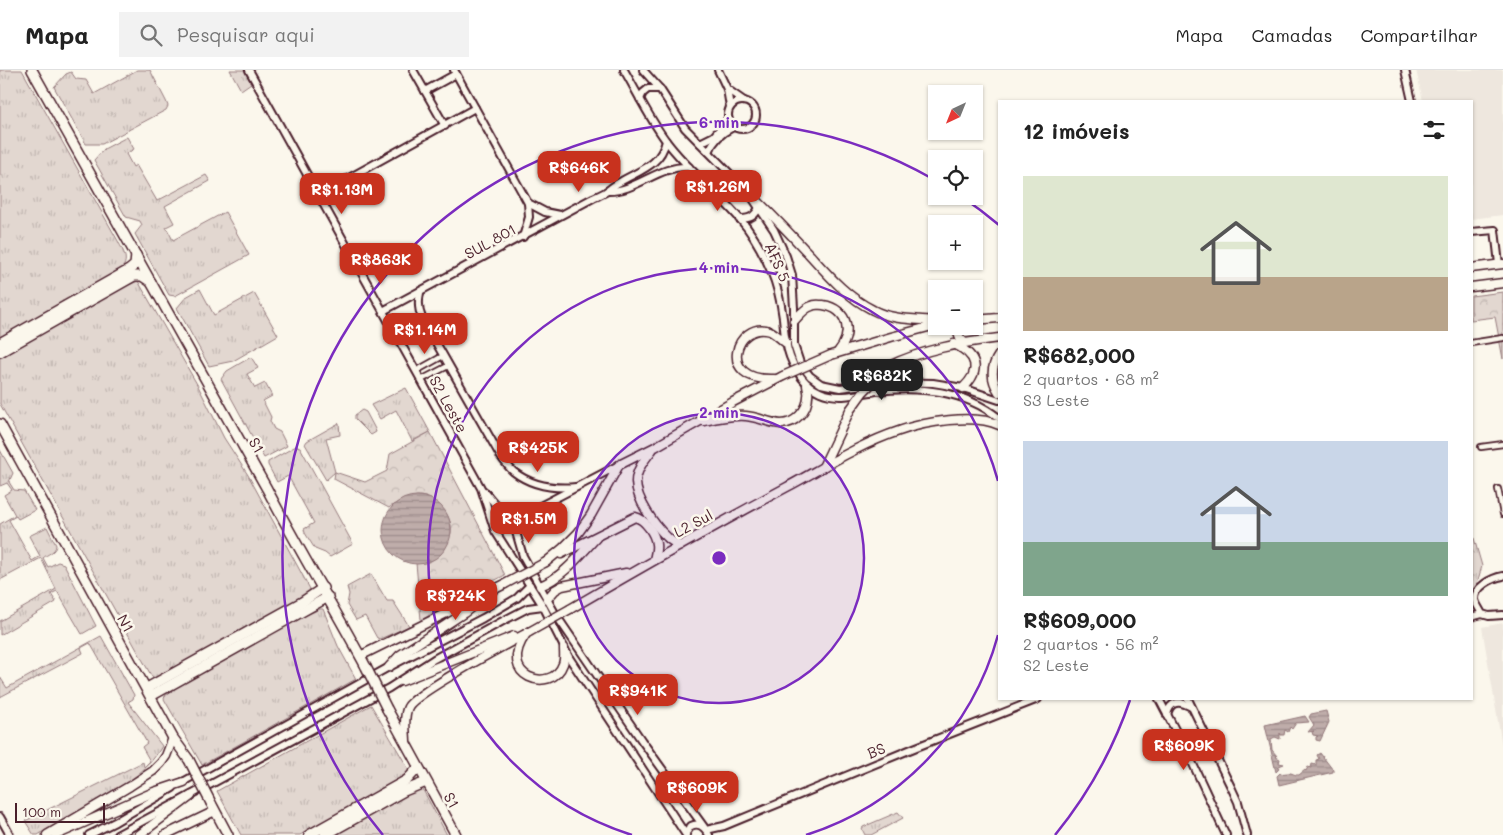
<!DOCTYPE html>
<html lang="pt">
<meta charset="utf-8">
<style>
:root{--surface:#fff;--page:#f2f2f2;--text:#222;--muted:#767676;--line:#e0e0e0;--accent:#c8321e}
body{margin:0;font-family:Mali,sans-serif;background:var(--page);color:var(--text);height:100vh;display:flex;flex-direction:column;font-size:19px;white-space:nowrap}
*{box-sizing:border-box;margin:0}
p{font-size:16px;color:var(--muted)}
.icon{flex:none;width:28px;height:28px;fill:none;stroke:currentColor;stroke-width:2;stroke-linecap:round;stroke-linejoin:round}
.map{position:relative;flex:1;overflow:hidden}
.drawer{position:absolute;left:998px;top:30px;width:475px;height:600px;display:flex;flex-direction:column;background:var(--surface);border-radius:0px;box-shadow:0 1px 4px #0004}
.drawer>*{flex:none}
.needle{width:32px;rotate:223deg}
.controls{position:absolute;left:928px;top:15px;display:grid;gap:10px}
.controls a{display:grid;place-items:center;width:55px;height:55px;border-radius:0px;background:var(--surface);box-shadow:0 1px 4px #0004;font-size:25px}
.scale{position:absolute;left:15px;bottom:12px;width:90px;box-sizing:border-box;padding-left:5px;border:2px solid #4a1f2b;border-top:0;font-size:14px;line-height:18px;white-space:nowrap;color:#4a1f2b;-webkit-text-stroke:4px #fbf7ec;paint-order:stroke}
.price{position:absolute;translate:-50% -42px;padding:0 11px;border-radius:10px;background:var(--accent);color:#fff;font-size:16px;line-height:32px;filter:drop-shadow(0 1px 2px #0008)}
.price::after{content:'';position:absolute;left:50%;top:30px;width:15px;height:11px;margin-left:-8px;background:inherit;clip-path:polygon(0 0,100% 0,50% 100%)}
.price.current{background:#222;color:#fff}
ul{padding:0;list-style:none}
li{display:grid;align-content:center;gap:10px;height:265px;padding:0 25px}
li span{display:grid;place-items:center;height:155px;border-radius:0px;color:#555}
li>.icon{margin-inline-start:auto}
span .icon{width:90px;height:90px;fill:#fffc;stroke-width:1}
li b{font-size:21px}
h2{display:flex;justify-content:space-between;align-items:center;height:60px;padding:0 25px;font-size:21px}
header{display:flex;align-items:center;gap:30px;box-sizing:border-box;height:70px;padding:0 25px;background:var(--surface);border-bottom:1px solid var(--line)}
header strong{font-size:24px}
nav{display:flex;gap:28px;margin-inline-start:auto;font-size:18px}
.search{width:350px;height:45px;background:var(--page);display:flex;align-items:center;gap:12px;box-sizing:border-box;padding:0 18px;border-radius:0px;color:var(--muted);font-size:19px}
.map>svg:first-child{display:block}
.built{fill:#eee7de}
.grass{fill:url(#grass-tufts);stroke:#967b7e}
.park{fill:url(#park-crowns);stroke:#967b7e}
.water{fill:url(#water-rules);stroke:#907477}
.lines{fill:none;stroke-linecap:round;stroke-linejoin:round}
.street-casing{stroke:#4a1f2b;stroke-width:8}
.secondary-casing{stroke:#4a1f2b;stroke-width:10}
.primary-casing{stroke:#4a1f2b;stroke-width:11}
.highway-casing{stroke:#4a1f2b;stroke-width:12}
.street{stroke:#fbf7ec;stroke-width:4.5}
.secondary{stroke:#fbf7ec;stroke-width:6}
.primary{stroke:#fbf7ec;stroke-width:8}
.highway{stroke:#fbf7ec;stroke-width:9}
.primary-bridge-casing{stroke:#4a1f2b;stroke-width:11;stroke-linecap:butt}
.highway-bridge-casing{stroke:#4a1f2b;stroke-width:12;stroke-linecap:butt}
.primary-bridge{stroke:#fbf7ec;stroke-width:8}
.highway-bridge{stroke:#fbf7ec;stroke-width:9}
.ring{fill:none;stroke:#7b2cbf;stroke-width:2.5}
.labels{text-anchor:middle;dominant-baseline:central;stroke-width:5;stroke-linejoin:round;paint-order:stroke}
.street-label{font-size:15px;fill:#4a1f2b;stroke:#fbf7ec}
.centre{fill:#7b2cbf;stroke:#fbf7ec;stroke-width:2.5}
.ring-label{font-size:15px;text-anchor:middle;font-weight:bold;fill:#7b2cbf;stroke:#fbf7ec;stroke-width:5;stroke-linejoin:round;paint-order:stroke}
</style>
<header>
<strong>Mapa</strong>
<div class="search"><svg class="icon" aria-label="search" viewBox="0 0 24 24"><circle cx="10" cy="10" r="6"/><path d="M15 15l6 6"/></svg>Pesquisar aqui</div>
<nav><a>Mapa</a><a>Camadas</a><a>Compartilhar</a></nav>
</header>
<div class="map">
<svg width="1503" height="765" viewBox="0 0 1503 765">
<defs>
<pattern id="grass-tufts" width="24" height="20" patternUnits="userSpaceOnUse" patternTransform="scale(1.25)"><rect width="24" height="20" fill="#e2d7d0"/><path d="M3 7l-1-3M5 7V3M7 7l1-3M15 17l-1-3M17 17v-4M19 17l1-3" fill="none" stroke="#c3b8b3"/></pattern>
<pattern id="park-crowns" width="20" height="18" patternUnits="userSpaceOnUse" patternTransform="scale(1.25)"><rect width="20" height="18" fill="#e2d7d0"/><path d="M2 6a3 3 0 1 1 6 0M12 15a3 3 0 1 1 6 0" fill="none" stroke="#c3b8b3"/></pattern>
<pattern id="water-rules" width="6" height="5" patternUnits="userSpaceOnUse" patternTransform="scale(1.25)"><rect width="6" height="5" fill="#bfadaa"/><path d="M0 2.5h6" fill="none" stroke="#9d8c8b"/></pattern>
</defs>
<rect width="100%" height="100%" fill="#fbf7ec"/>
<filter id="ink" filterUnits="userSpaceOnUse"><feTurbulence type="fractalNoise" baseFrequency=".02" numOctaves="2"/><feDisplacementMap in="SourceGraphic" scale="10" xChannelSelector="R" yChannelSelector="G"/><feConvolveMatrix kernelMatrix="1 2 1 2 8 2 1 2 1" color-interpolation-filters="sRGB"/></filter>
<g filter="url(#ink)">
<g class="built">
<path d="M1416 0H1503V145L1471 149V31H1423Z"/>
<path d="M1503 553V681L1482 557Z"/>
</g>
<g class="grass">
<path d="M0 0H22L118 171C124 183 130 190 120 201L0 269Z"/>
<path d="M137 0H150L166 31 168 36 166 40 102 74H86L54 17 66 4 71 2 76 9 86 10 94 24Z"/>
<path d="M230 0H245L251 13 241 20Z"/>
<path d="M127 67 134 79 126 84 133 97 136 95 157 131 206 105 210 111 165 136 174 153 166 157 173 170 225 142 249 185 175 226 169 225 135 164 142 155 140 151 126 147 94 90 104 79Z"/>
<path d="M138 211 198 316 224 368 248 405 310 519 309 523 294 534 156 609 152 607 0 334V284L126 216Z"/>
<path d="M200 219 214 245 254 223 278 265 233 291 209 296 177 238 186 227Z"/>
<path d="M251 287 258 298 247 304 255 318 265 313 272 326 263 331 271 347 270 351 274 359 280 362 287 376 264 388 221 309 227 301Z"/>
<path d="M406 318 430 362 412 371 396 340 380 349 371 335Z"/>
<path d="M362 340 366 342 375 359 376 362 371 365 355 349V345Z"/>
<path d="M339 353 340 365 326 368 335 402 326 410 305 374 307 371Z"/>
<path d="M296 376 300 377 353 474 330 487 325 483 315 479 305 463 304 459 314 453 288 406 277 412 268 395V392Z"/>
<path d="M0 380 13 403 9 412 14 420 24 421 35 440 18 449 16 446 9 450 32 491 40 486 29 466 47 457 56 475C56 482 47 484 43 488L48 497 58 492 64 494 96 556 82 564 57 521 51 524 56 532 0 565V551L56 519 41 488 0 510V454L15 445 4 425 12 420 7 413 0 416Z"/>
<path d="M1471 458 1482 496 1475 520 1471 521Z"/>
<path d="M371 504 387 531H393L409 556 380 569 377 568 365 546 356 550 347 535 349 524 347 517Z"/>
<path d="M320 539H323L338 576 356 609 202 695 164 629 165 626 182 613 297 549Z"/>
<path d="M101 566 134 625 133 629 128 632 162 676C139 718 77 739 38 765H34L25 751 143 692 144 697 150 691 142 677 147 673 90 573 81 578 83 583 0 627V607L7 618Z"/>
<path d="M371 635 408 698V702L392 714 300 765H241L217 721Z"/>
<path d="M422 718 447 765H331L400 726Z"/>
<path d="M898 742 903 748 871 765H865L862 759 863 757Z"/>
</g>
<g class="park">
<path d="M1503 222V289L1495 247 1471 250V226Z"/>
<path d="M430 362 505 505 421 550 416 493C429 493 438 488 444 477 446 473 450 467 451 463 454 446 435 426 418 426 408 427 396 432 389 438L334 409 335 402 365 412 387 401 390 384Z"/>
</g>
<g class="water">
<circle cx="417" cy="460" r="34"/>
<path d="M1326 641 1329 652 1320 671 1316 670V667L1318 666 1313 665 1312 662 1314 661 1308 662 1314 655 1309 647 1311 644Z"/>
<path d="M1305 646 1309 652 1296 653 1292 659 1290 657 1288 662 1285 660 1284 665H1281L1280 663V669L1275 667 1271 669 1272 680 1277 686 1276 687 1280 689 1279 693 1284 694 1279 696 1278 700 1276 702 1265 655Z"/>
<path d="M1320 683 1333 700V702L1279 715 1277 706 1280 703C1284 704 1284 703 1288 703 1292 702 1295 706 1299 705L1305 700 1306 701 1308 697 1311 698 1312 694 1316 695V690L1319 689 1317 685Z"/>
</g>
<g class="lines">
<g class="street-casing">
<g id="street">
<path d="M1471 273 1503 268"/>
<path d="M416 301 443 286"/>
<path d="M421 310 448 296"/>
<path d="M1481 377 1503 374"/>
<path d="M1498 419 1503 444"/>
</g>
</g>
<g class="secondary-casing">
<g id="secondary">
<path d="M249 0 481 418 495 461 543 536 570 589 686 765"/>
<path d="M413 0 445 56"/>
<path d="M454 0 528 133 529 147 523 167"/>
<path d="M624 0C638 24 650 50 667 72 688 100 717 122 740 149 753 164 763 182 771 201 777 215 781 233 783 248 784 256 784 264 786 271 789 291 801 314 820 322 838 330 858 324 876 321 920 316 963 320 999 348"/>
<path d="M643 0 660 19 685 58 749 123 774 160 786 186 792 205 794 238V275L800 293 810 306 821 314 840 318 888 312 933 313 963 318 999 330"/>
<path d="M718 0 727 19 730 37"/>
<path d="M1405 0 1412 31"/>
<path d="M727 19 744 31"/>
<path d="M425 21 456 4"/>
<path d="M640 29 643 23 648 19H660"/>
<circle cx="742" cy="45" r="14"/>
<path d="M700 73 714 66 728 49"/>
<path d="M709 82C713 70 721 63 733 57"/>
<path d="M607 121C637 122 658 95 689 97"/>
<path d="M318 125 475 38"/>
<path d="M528 133 545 142 560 145"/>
<path d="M739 149C750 149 754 147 759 138"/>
<path d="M1471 162 1495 160 1499 194"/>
<path d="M420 223C418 232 418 239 422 248L501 387C505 392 509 398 514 402 532 416 554 419 576 417"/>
<path d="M383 241 593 128C597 126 603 124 607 121 612 118 615 114 620 112 640 100 660 96 666 71"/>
<path d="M484 421 511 453 516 462 523 486 556 545 642 671 704 757"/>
<path d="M492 451 497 448 513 447 527 443 619 395"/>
<path d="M1503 506C1492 508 1474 517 1475 530 1476 535 1480 539 1482 544L1489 546 1503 545"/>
<path d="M1471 547 1482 544"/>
<path d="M1159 629 1192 692 1226 765"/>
<path d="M1188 629 1232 719 1238 732 1247 765"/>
<path d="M1167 645C1170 631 1179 630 1191 637"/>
<path d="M181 713 389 597 483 548 517 528 530 515"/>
<path d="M0 747 10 765"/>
<path d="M706 760 724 756 914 678 1038 629"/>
<path d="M686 763 691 756C699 752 705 757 709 765"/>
<path d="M89 765 115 752 173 718"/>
<path d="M117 765 389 618 434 589 501 552 528 538 543 536"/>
</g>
</g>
<g class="primary-casing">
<g id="primary">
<path d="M749 123C770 142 790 164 810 185 829 206 847 227 873 240 891 250 916 249 936 251"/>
<path d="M1471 198 1503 194"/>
<path d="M1471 217 1503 213"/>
<path d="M974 250 999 248"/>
<path d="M794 251C799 246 804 238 812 236 815 234 819 235 823 235 849 239 853 264 838 282"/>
<path d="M960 256C957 262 958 268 964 272"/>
<path d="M954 274C977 285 982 300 963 318"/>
<path d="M831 285 891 267 936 255"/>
<path d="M999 285C990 298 991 310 999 322"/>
<path d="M889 296C924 279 960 273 999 268"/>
<path d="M774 309C715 312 736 250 770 261 776 264 781 269 786 273"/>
<path d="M704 351C718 348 732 345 746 346 758 347 769 353 781 354 795 354 808 340 808 326 809 323 807 318 807 315"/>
<path d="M652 380C645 389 636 400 636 412 636 429 655 456 667 467 671 471 675 473 680 476"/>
<path d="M823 397 850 340"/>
<path d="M561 484 635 447C645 449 655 464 656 474 657 479 655 485 654 490"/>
<path d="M546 492 563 478 578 463 591 445 619 395 655 377 733 332 783 306"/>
<path d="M540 516C563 507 579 486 596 468"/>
<path d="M547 529 555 520 562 516 626 503"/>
<path d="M570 539C642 497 714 456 787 417 824 397 860 374 899 361 924 352 974 343 999 355"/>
<path d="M526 564C495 607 552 625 563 594 565 589 564 584 564 578"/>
<path d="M360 586 505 514"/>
<path d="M389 597 400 585 464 543 478 532"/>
<path d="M402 611 514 566"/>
<path d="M406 672C406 662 403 647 408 637 416 622 509 573 529 562"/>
<path d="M47 765 130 716 153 701 161 693 166 686 173 668"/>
<path d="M56 765 154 722 184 712"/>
<path d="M139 765 191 726"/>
<path d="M165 765 215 741"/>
</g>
</g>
<g class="highway-casing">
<g id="highway">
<path d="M32 0 267 419C298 479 334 537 366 597"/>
<path d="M0 273 129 200 135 195 136 185"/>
<path d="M0 282 134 206H142L151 212"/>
<path d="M0 354 173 668 189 690"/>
<path d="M147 618 302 532 323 518"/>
<path d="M151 626 328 527"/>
<path d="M387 639 456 765"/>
<path d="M211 733 228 765"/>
<path d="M309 765 407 710 418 698"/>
<path d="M325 765 404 721 426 712"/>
</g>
</g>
<use href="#street" class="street"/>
<use href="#secondary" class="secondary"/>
<use href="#primary" class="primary"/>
<use href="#highway" class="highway"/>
<g class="primary-bridge-casing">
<g id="primary-bridge">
<path d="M783 306 831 285"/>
<path d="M850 340 863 322 889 296"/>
<path d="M505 514 546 492"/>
<path d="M529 562 570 539"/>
</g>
</g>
<g class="highway-bridge-casing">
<g id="highway-bridge">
<path d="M366 597 387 639"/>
<path d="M189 690 211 733"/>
</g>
</g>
<use href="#primary-bridge" class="primary-bridge"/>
<use href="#highway-bridge" class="highway-bridge"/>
</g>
</g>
<circle cx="719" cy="488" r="145" fill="#7b2cbf" fill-opacity=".12"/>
<g class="ring">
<circle cx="719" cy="488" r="145"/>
<path d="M998 565A290 290 0 0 1 806 765M632 765A290 290 0 1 1 998 411"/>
<path d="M1130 630A435 435 0 0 1 1055 765M383 765A435 435 0 0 1 933 109M962 127A435 435 0 0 1 999 155"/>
</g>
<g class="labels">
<g class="street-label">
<text transform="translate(490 171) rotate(-29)">SUL 801</text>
<text transform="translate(778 192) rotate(67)">AFS 5</text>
<text transform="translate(449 334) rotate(61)">S2 Leste</text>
<text transform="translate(257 375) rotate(60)">S1</text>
<text transform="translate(693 453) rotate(-28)">L2 Sul</text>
<text transform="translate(126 553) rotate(61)">N1</text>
<text transform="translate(876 680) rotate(-22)">BS</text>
<text transform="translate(452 730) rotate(61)">S1</text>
</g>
</g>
<circle cx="719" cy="488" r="8" class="centre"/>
<g class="ring-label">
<text x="719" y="58">6 min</text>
<text x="719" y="203">4 min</text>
<text x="719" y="348">2 min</text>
</g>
</svg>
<div class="controls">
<a><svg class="needle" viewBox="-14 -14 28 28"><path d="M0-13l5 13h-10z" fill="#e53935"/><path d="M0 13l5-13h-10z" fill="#767676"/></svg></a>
<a><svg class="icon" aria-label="locate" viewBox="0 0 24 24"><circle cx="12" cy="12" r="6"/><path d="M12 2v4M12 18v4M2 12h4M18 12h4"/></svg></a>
<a>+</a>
<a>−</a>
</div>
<div class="scale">100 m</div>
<b class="price" style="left:579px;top:123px">R$646K</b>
<b class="price" style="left:718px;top:142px">R$1.26M</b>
<b class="price" style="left:342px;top:145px">R$1.13M</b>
<b class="price" style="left:381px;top:215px">R$863K</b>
<b class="price" style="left:425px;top:285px">R$1.14M</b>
<b class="price current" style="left:882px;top:331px">R$682K</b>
<b class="price" style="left:538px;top:403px">R$425K</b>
<b class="price" style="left:529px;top:474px">R$1.5M</b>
<b class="price" style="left:456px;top:551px">R$724K</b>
<b class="price" style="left:638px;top:646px">R$941K</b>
<b class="price" style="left:1184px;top:701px">R$609K</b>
<b class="price" style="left:697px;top:743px">R$609K</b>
<section class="drawer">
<h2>12 imóveis<svg class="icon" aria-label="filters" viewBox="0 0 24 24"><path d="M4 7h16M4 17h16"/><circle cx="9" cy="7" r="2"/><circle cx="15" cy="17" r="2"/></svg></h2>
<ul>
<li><span style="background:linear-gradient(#dfe7d0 65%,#b9a48a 0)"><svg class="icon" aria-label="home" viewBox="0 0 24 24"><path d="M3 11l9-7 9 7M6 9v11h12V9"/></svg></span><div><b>R$682,000</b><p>2 quartos · 68 m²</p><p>S3 Leste</p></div></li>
<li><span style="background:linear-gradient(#c9d6e8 65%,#7fa58c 0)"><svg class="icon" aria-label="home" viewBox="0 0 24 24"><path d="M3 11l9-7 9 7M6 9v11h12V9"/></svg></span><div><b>R$609,000</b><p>2 quartos · 56 m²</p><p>S2 Leste</p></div></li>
</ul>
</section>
</div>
